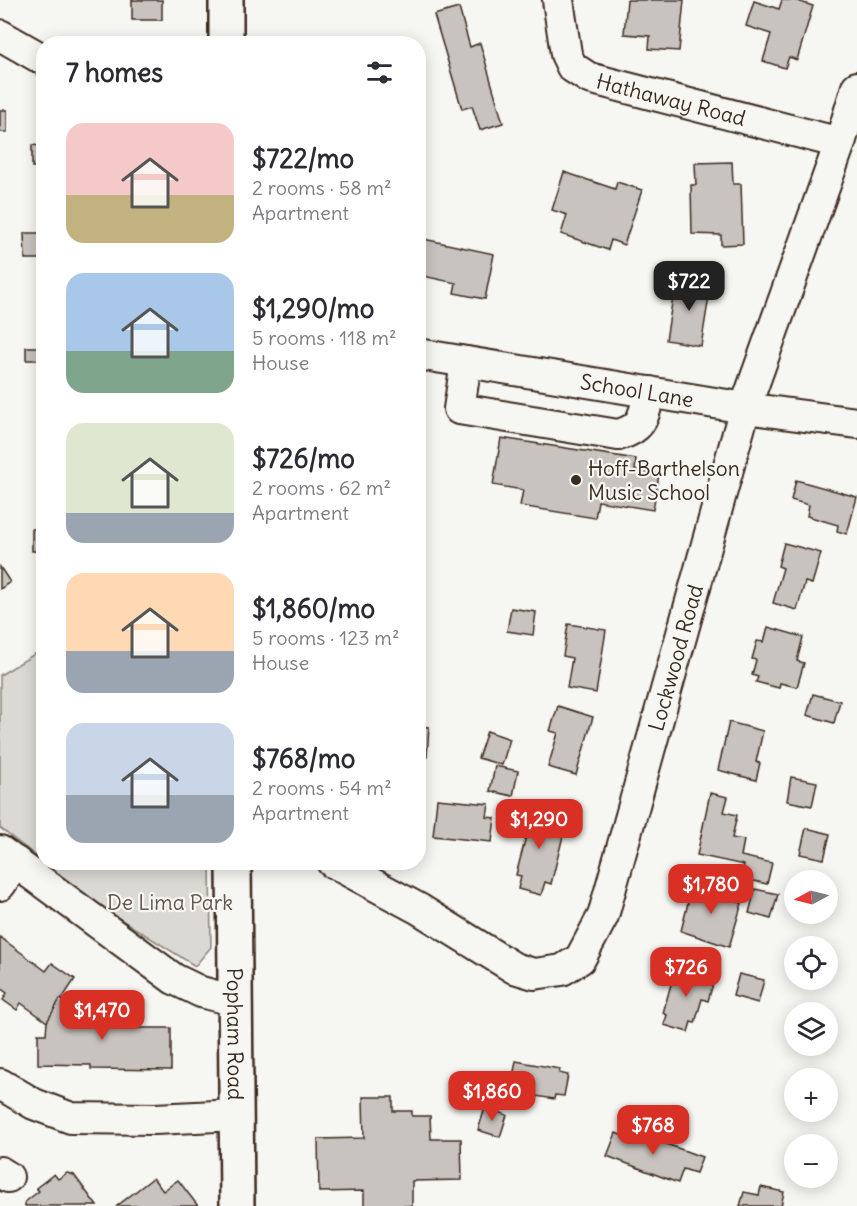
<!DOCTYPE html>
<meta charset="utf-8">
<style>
:root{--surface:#fff;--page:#f2f2f3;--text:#2b2b33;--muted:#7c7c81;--accent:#d93025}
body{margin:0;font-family:Delius,sans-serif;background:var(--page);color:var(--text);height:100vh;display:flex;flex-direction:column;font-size:22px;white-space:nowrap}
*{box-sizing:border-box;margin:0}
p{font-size:20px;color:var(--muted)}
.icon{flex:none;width:33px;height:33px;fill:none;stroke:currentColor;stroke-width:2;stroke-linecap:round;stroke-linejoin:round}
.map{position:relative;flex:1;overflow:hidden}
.sheet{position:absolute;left:36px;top:36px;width:390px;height:834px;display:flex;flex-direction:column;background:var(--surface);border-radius:24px;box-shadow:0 3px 15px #0003}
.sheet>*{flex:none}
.needle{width:39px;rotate:263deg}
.fabs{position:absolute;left:784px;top:870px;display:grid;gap:12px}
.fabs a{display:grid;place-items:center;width:54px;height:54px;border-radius:50%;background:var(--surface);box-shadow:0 3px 15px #0003;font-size:30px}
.price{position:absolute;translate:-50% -51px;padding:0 14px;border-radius:12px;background:var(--accent);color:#fff;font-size:20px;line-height:39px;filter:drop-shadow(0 2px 3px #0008)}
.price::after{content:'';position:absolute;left:50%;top:36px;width:18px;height:14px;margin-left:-9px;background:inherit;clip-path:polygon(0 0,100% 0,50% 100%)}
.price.on{background:#222;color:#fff}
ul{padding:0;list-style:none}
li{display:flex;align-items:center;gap:18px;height:150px;padding:0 30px}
li span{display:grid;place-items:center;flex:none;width:168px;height:120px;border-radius:18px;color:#555}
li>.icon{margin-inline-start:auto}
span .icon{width:72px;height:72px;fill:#fffc;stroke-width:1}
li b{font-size:26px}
h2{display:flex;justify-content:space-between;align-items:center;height:72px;padding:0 30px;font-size:26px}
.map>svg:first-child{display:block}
.green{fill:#dad9d3;stroke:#8a8278;stroke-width:1.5}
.building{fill:#c8c3be;stroke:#3b2a1e;stroke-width:1.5}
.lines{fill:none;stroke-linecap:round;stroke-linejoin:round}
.minor-casing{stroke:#3b2a1e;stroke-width:34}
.major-casing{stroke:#3b2a1e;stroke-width:38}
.minor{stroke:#f6f6f2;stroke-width:30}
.major{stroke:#f6f6f2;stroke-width:33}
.poi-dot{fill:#3b2a1e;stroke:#f6f6f2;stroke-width:2}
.labels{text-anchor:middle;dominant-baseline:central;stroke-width:4.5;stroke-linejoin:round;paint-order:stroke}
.street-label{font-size:21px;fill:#3b2a1e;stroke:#f6f6f2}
.poi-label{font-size:21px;fill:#3b2a1e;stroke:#f6f6f2;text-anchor:start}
.park-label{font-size:21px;fill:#63564b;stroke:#f6f6f2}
</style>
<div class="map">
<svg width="857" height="1206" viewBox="0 0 857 1206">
<rect width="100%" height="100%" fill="#f6f6f2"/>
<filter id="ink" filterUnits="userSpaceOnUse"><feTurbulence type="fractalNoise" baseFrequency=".0167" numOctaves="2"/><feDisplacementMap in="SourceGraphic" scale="12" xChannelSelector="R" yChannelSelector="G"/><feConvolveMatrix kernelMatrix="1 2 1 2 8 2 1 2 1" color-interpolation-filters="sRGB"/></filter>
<g filter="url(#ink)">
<g class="green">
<path d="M43 649 44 862 0 828V675Z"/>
<path d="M44 863H210L211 947 195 966 101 907Z"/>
</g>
<g class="building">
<rect x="132" y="0" width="30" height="20"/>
<path d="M627 0H684L679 51 649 49 650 36 624 34Z"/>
<path d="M782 0H794L813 6 797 60 789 57 785 68 763 61 771 34 746 26 754 1 779 9Z"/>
<path d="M459 8 470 47 480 43 503 123 480 130 472 106 462 109 434 15Z"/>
<path d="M294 37 326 38 325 44H294Z"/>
<rect x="0" y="110" width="7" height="22"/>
<path d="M41 130H44V184H39V167H32V145L41 146Z"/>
<path d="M732 162 733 184H741L743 244 721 245V235L692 234 691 185H696L695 163Z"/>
<path d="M564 172 615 189 617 182 642 190 624 245 611 240 608 250 561 234 567 215 552 210Z"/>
<path d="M24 233H44V259H25Z"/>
<path d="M419 238 494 254 485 299 454 293 456 283 418 275Z"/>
<path d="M676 278 711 284 701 346 666 340Z"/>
<path d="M26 347H44V375H40L39 360H26Z"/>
<path d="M501 438 636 459 635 470 659 474 653 510 598 501 595 518 520 506 523 490 493 485Z"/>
<path d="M796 480 857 497 847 534 837 531 838 525 807 516 809 505 791 500Z"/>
<rect x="32" y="529" width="12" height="22"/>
<path d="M784 543 821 553 812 584 805 582 797 610 773 603 783 568 778 566Z"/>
<path d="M0 567 10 582 0 589Z"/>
<path d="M511 608 536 612 533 635 507 631Z"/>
<path d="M568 624 606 630 596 693 567 688 572 658 563 656Z"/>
<path d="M768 627 803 637 797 661 804 663 797 687 780 683 779 688 756 682 758 677 752 675 756 660 752 659 757 641 764 642Z"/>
<path d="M813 694 840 701 834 723 807 715Z"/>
<path d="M558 706 593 717 576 775 548 767 558 733 550 731Z"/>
<path d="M729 722 763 731 756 762 760 763 756 780 718 770Z"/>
<path d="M418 726 429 727 427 757H418Z"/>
<path d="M487 731 510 739 502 765 478 758Z"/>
<path d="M495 766 518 771 513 796 490 791Z"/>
<path d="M791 777 817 782 812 806 787 801Z"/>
<path d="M710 793 728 797 724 812 737 815 732 838 744 840 741 856 772 863 767 884 741 878 744 865 697 855Z"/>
<path d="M437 799 489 804 487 817 495 818 492 842 433 836Z"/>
<path d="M530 805 559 812 553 833 563 836 551 884 545 882 541 895 518 889 521 876 516 875 528 829 524 827Z"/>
<path d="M806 828 830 834 824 859 800 854Z"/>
<path d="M693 883 721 891 719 896 742 903 729 947 681 931Z"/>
<path d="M755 889 778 894 771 919 749 913Z"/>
<path d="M0 937 46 971 52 963 75 979 47 1022 21 1003 17 1010 3 1000 7 993 0 988Z"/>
<path d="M676 966 715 977 708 1001 702 999 695 1023 691 1022 688 1032 664 1025 667 1015 663 1013Z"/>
<path d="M739 974 764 980 758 1003 733 996Z"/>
<path d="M60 999 78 1011 97 1009V1001H120V1028H171V1070L91 1069V1065L38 1064V1034H46L47 1022Z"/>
<path d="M516 1061 560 1069 559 1073 568 1075 564 1096 555 1095 554 1099 510 1092Z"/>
<path d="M363 1097H393V1111H412V1116H430L431 1139H461L462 1180 412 1181V1206H364V1191L319 1192 318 1139 364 1138Z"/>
<path d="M485 1108 507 1115 500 1137 478 1130Z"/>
<path d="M631 1131 702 1157 696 1173 683 1169 678 1183 607 1156 616 1133 628 1138Z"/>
<path d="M67 1173 74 1175 97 1206H25V1202L39 1191 36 1188 54 1174 58 1179Z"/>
<path d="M153 1178 163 1191 178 1180 198 1206H117Z"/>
<path d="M761 1187 784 1192 781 1206H740L744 1192 759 1195Z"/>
</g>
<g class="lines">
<g class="minor-casing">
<g id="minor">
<path id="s1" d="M558 0 566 54 572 67 589 78 840 143"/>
<path d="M0 35 44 60"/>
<path id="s2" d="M418 354 745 408 857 423"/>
<path d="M466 362 459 409 618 435C644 428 643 416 650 392"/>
<path d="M0 851 174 979 201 992 236 1001"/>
<path id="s3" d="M332 862 419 909 514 968 534 974 562 970 580 959 603 916 745 408 840 143 857 87"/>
<path d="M0 885 16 862"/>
<path d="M0 1084 34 1104 71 1118 155 1119 237 1115"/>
<path d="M0 1172 8 1177"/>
</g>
</g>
<g class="major-casing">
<g id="major">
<path d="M226 44V0"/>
<path id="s4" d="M234 862 237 1206"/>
</g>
</g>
<use href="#minor" class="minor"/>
<use href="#major" class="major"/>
</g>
</g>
<circle class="poi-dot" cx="576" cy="480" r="6"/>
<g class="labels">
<g class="street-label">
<text stroke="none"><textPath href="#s1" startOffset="174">Hathaway Road</textPath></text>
<text stroke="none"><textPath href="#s2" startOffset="222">School Lane</textPath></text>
<text stroke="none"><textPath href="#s3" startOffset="598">Lockwood Road</textPath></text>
<text stroke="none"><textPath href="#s4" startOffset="172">Popham Road</textPath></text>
</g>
<g class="poi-label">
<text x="588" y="468">Hoff-Barthelson<tspan x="588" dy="24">Music School</tspan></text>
</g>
<g class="park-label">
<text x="170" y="902">De Lima Park</text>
</g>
</g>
</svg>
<div class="fabs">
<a><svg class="needle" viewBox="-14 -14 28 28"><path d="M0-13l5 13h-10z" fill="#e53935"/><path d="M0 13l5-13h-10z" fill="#7c7c81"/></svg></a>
<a><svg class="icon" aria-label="locate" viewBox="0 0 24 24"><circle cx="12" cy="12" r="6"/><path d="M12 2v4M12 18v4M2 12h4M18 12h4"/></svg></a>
<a><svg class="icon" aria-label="layers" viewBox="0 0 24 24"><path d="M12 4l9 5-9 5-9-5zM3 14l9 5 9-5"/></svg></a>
<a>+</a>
<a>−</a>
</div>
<b class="price on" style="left:689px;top:312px">$722</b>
<b class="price" style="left:539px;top:850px">$1,290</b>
<b class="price" style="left:711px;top:915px">$1,780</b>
<b class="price" style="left:686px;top:998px">$726</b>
<b class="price" style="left:102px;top:1041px">$1,470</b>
<b class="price" style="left:492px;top:1122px">$1,860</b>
<b class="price" style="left:653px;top:1156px">$768</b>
<section class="sheet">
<h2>7 homes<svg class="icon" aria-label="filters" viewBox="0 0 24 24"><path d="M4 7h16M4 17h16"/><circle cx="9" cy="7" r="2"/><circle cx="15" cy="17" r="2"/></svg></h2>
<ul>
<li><span style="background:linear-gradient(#f6c9c9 60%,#c2b280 0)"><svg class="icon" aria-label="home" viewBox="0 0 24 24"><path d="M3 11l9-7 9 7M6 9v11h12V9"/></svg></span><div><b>$722/mo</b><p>2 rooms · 58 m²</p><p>Apartment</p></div></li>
<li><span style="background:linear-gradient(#a9c7e8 65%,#7fa58c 0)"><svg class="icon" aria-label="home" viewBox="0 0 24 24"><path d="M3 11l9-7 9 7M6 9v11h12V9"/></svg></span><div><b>$1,290/mo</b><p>5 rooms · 118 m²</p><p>House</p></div></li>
<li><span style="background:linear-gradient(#dfe7d0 75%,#9aa5b1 0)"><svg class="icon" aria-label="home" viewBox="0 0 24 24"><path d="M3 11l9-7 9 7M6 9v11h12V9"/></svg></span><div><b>$726/mo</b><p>2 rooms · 62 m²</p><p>Apartment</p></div></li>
<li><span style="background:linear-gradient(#ffd9b3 65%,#9aa5b1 0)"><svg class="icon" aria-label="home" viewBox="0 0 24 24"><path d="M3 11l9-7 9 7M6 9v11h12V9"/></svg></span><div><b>$1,860/mo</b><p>5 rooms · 123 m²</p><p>House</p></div></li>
<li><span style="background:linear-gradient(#c9d6e8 60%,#9aa5b1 0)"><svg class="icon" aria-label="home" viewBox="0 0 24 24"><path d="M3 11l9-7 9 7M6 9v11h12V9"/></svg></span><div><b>$768/mo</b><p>2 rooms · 54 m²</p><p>Apartment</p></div></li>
</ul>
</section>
</div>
